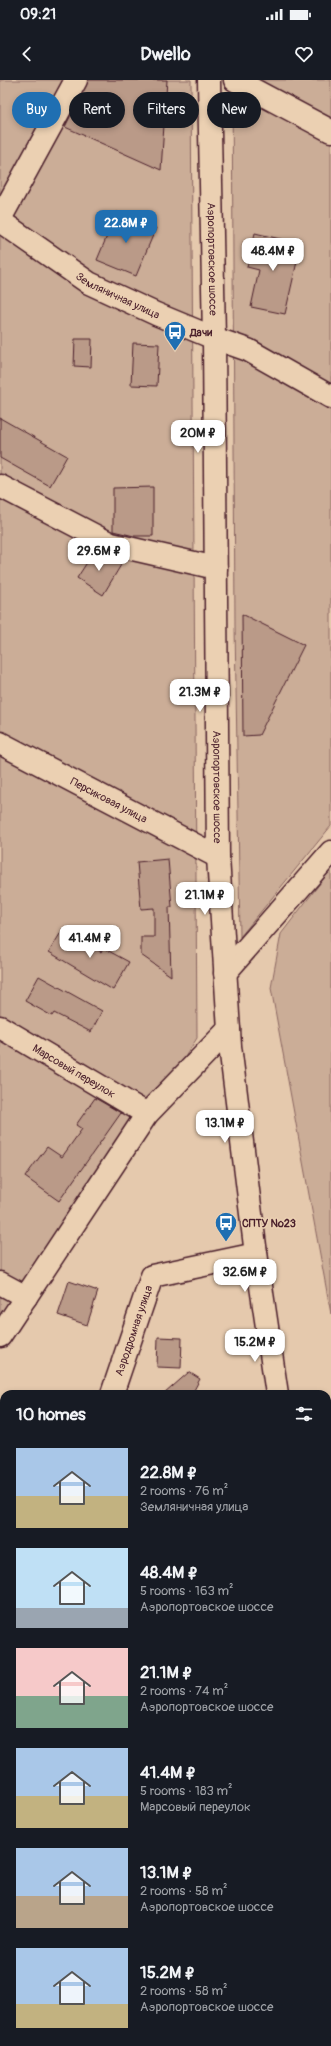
<!DOCTYPE html>
<meta charset="utf-8">
<style>
:root{--surface:#171b24;--page:#20242c;--text:#f1f3f6;--muted:#9ea1a6;--accent:#1f6fb2}
body{margin:0;font-family:Pangolin,sans-serif;background:var(--page);color:var(--text);height:100vh;display:flex;flex-direction:column;font-size:15px;white-space:nowrap}
*{box-sizing:border-box;margin:0}
p{font-size:13px;color:var(--muted)}
.icon{flex:none;width:22px;height:22px;fill:none;stroke:currentColor;stroke-width:2;stroke-linecap:round;stroke-linejoin:round}
.map{position:relative;flex:1;overflow:hidden}
.details{position:absolute;left:0px;top:1310px;width:331px;height:656px;display:flex;flex-direction:column;background:var(--surface);border-radius:12px 12px 0 0;box-shadow:0 2px 6px #0003}
.details>*{flex:none}
.top-card{position:absolute;left:12px;top:12px;width:307px;height:36px;display:flex;gap:8px}
.price{position:absolute;translate:-50% -34px;padding:0 9px;border-radius:8px;background:#fff;color:#222;font-size:13px;line-height:26px;filter:drop-shadow(0 1px 2px #0008)}
.price::after{content:'';position:absolute;left:50%;top:24px;width:12px;height:9px;margin-left:-6px;background:inherit;clip-path:polygon(0 0,100% 0,50% 100%)}
.price.active{background:var(--accent);color:#fff}
ul{padding:0;list-style:none}
li{display:flex;align-items:center;gap:12px;height:100px;padding:0 16px}
li span{display:grid;place-items:center;flex:none;width:112px;height:80px;border-radius:0px;color:#555}
li>.icon{margin-inline-start:auto}
span .icon{width:48px;height:48px;fill:#fffc;stroke-width:1}
li b{font-size:17px}
h2{display:flex;justify-content:space-between;align-items:center;height:48px;padding:0 16px;font-size:17px}
.tag{padding:0 14px;border-radius:18px;background:var(--surface);box-shadow:0 2px 6px #0003;font-size:14px;line-height:36px}
.tag.active{background:var(--accent);color:#fff}
.status{display:flex;justify-content:space-between;align-items:center;height:28px;padding:0 20px;background:var(--surface);direction:ltr}
.status svg{height:11px;fill:currentColor}
header{display:flex;justify-content:space-between;align-items:center;height:52px;padding:0 16px;background:var(--surface);font-size:18px;font-weight:800}
.map>svg:first-child{display:block}
.green{fill:#cbad97;stroke:#8a6661}
.building{fill:#ba9a88;stroke:#4a1f2b}
.lines{fill:none;stroke-linecap:round;stroke-linejoin:round}
.minor-casing{stroke:#4a1f2b;stroke-width:25}
.major-casing{stroke:#4a1f2b;stroke-width:25}
.minor{stroke:#ebd0b2;stroke-width:22}
.major{stroke:#ebd0b2;stroke-width:22}
.labels{text-anchor:middle;dominant-baseline:central;stroke-width:3;stroke-linejoin:round;paint-order:stroke}
.street-label{font-size:11px;fill:#4a1f2b;stroke:#ebd0b2}
.poi-label{font-size:11px;font-weight:bold;fill:#4a1f2b;stroke:#ebd0b2;text-anchor:start}
</style>
<div class="status"><b>09:21</b><svg viewBox="0 0 49 12"><path d="M0 12V9h3v3zM5 12V6h3v6zM10 12V3h3v9zM15 12V0h3v12zM26 1h20v11H26zM47 4h2v5h-2z"/></svg></div>
<header><svg class="icon" aria-label="back" viewBox="0 0 24 24"><path d="M15 5l-7 7 7 7"/></svg>Dwello<svg class="icon" aria-label="heart" viewBox="0 0 24 24"><path d="M12 20l-8-8c-3-5 5-10 8-4 3-6 11-1 8 4z"/></svg></header>
<div class="map">
<svg width="331" height="1966" viewBox="0 0 331 1966">
<rect width="100%" height="100%" fill="#e5c9ad"/>
<filter id="ink" filterUnits="userSpaceOnUse"><feTurbulence type="fractalNoise" baseFrequency=".025" numOctaves="2"/><feDisplacementMap in="SourceGraphic" scale="8" xChannelSelector="R" yChannelSelector="G"/><feConvolveMatrix kernelMatrix="1 2 1 2 8 2 1 2 1" color-interpolation-filters="sRGB"/></filter>
<g filter="url(#ink)">
<g class="green">
<path d="M0 0H191L197 958 0 1268Z"/>
<path d="M232 0H331V746L240 857 235 546Z"/>
<path d="M331 789V1234L271 908 281 854Z"/>
</g>
<g class="building">
<path d="M88 0H167L161 90 65 47Z"/>
<path d="M117 132 156 148 136 196 97 180Z"/>
<path d="M255 153 301 164 285 234 251 227 259 190 247 187Z"/>
<path d="M75 259H92L91 287 74 286Z"/>
<path d="M133 263 159 264 157 306 131 305Z"/>
<path d="M0 338 67 376 50 406 0 378Z"/>
<path d="M153 407V456H134L113 451V408Z"/>
<path d="M95 470 121 485 103 515 77 498Z"/>
<path d="M242 534 304 565 259 655 243 656Z"/>
<path d="M168 779 172 827H169L171 896 141 875V857H154V828L141 829 137 782Z"/>
<path d="M63 849 101 872 103 868 129 882 113 910 49 872Z"/>
<path d="M39 896 102 931 91 952 54 933 52 936 25 921Z"/>
<path d="M95 1018 121 1033 59 1121 25 1097 47 1067 62 1077 82 1049 76 1045Z"/>
<path d="M69 1201 98 1211 87 1245 58 1235Z"/>
<path d="M158 1257 182 1258 181 1288 157 1287Z"/>
<path d="M189 1292 200 1299 192 1314H164Z"/>
</g>
<g class="lines">
<g class="minor-casing">
<g id="minor">
<path d="M235 0 331 51"/>
<path d="M0 139 76 0"/>
<path id="s1" d="M0 141 89 203 156 234 214 258 248 270 331 317"/>
<path d="M0 406 111 464 216 488"/>
<path id="s2" d="M0 663 218 777"/>
<path d="M225 893 331 772"/>
<path id="s3" d="M0 947 147 1034"/>
<path d="M0 1203 26 1217"/>
<path d="M0 1256 147 1034 229 949"/>
<path id="s4" d="M112 1314 152 1196 256 1174"/>
<path d="M327 1450 331 1446"/>
<path d="M0 1737 4 1738"/>
<path d="M327 1842 331 1841"/>
<path d="M0 1856 4 1851"/>
</g>
</g>
<g class="major-casing">
<g id="major">
<path id="s5" d="M209 0 214 258 218 777 230 966 255 1166 277 1314"/>
<path d="M327 1593 331 1613"/>
</g>
</g>
<use href="#minor" class="minor"/>
<use href="#major" class="major"/>
</g>
</g>
<defs>
<g id="bus-pin" transform="scale(1.15)"><path d="M0 17L-7.5 6A9.5 9.5 0 1 1 7.5 6Z" fill="#1f6fb2" stroke="#ebd0b2"/><path d="M-5-6H5V4H4V6H2V4H-2V6H-4V4H-5ZM-3.5-4V0h7V-4ZM-3.5 1.2v1.5H-2V1.2ZM2 1.2v1.5H3.5V1.2Z" fill="#fff"/></g>
</defs>
<g fill-rule="evenodd">
<use href="#bus-pin" x="175" y="252"/>
<use href="#bus-pin" x="226" y="1143"/>
</g>
<g class="labels">
<g class="street-label">
<text stroke="none"><textPath href="#s5" startOffset="179">Аэропортовское шоссе</textPath></text>
<text stroke="none"><textPath href="#s1" startOffset="140">Земляничная улица</textPath></text>
<text stroke="none"><textPath href="#s5" startOffset="707">Аэропортовское шоссе</textPath></text>
<text stroke="none"><textPath href="#s2" startOffset="123">Персиковая улица</textPath></text>
<text stroke="none"><textPath href="#s3" startOffset="86">Марсовый переулок</textPath></text>
<text stroke="none"><textPath href="#s4" startOffset="67">Аэродромная улица</textPath></text>
</g>
<g class="poi-label">
<text x="190" y="252">Дачи</text>
<text x="242" y="1143">СПТУ №23</text>
</g>
</g>
</svg>
<b class="price active" style="left:126px;top:164px">22.8M ₽</b>
<b class="price" style="left:273px;top:192px">48.4M ₽</b>
<b class="price" style="left:198px;top:374px">20M ₽</b>
<b class="price" style="left:99px;top:492px">29.6M ₽</b>
<b class="price" style="left:200px;top:633px">21.3M ₽</b>
<b class="price" style="left:205px;top:836px">21.1M ₽</b>
<b class="price" style="left:90px;top:879px">41.4M ₽</b>
<b class="price" style="left:225px;top:1064px">13.1M ₽</b>
<b class="price" style="left:245px;top:1213px">32.6M ₽</b>
<b class="price" style="left:255px;top:1283px">15.2M ₽</b>
<div class="top-card">
<a class="tag active">Buy</a>
<a class="tag">Rent</a>
<a class="tag">Filters</a>
<a class="tag">New</a>
</div>
<section class="details">
<h2>10 homes<svg class="icon" aria-label="filters" viewBox="0 0 24 24"><path d="M4 7h16M4 17h16"/><circle cx="9" cy="7" r="2"/><circle cx="15" cy="17" r="2"/></svg></h2>
<ul>
<li><span style="background:linear-gradient(#a9c7e8 60%,#c2b280 0)"><svg class="icon" aria-label="home" viewBox="0 0 24 24"><path d="M3 11l9-7 9 7M6 9v11h12V9"/></svg></span><div><b>22.8M ₽</b><p>2 rooms · 76 m²</p><p>Земляничная улица</p></div></li>
<li><span style="background:linear-gradient(#bfe0f5 75%,#9aa5b1 0)"><svg class="icon" aria-label="home" viewBox="0 0 24 24"><path d="M3 11l9-7 9 7M6 9v11h12V9"/></svg></span><div><b>48.4M ₽</b><p>5 rooms · 163 m²</p><p>Аэропортовское шоссе</p></div></li>
<li><span style="background:linear-gradient(#f6c9c9 60%,#7fa58c 0)"><svg class="icon" aria-label="home" viewBox="0 0 24 24"><path d="M3 11l9-7 9 7M6 9v11h12V9"/></svg></span><div><b>21.1M ₽</b><p>2 rooms · 74 m²</p><p>Аэропортовское шоссе</p></div></li>
<li><span style="background:linear-gradient(#a9c7e8 60%,#c2b280 0)"><svg class="icon" aria-label="home" viewBox="0 0 24 24"><path d="M3 11l9-7 9 7M6 9v11h12V9"/></svg></span><div><b>41.4M ₽</b><p>5 rooms · 183 m²</p><p>Марсовый переулок</p></div></li>
<li><span style="background:linear-gradient(#a9c7e8 60%,#b9a48a 0)"><svg class="icon" aria-label="home" viewBox="0 0 24 24"><path d="M3 11l9-7 9 7M6 9v11h12V9"/></svg></span><div><b>13.1M ₽</b><p>2 rooms · 58 m²</p><p>Аэропортовское шоссе</p></div></li>
<li><span style="background:linear-gradient(#a9c7e8 70%,#c2b280 0)"><svg class="icon" aria-label="home" viewBox="0 0 24 24"><path d="M3 11l9-7 9 7M6 9v11h12V9"/></svg></span><div><b>15.2M ₽</b><p>2 rooms · 58 m²</p><p>Аэропортовское шоссе</p></div></li>
</ul>
</section>
</div>
